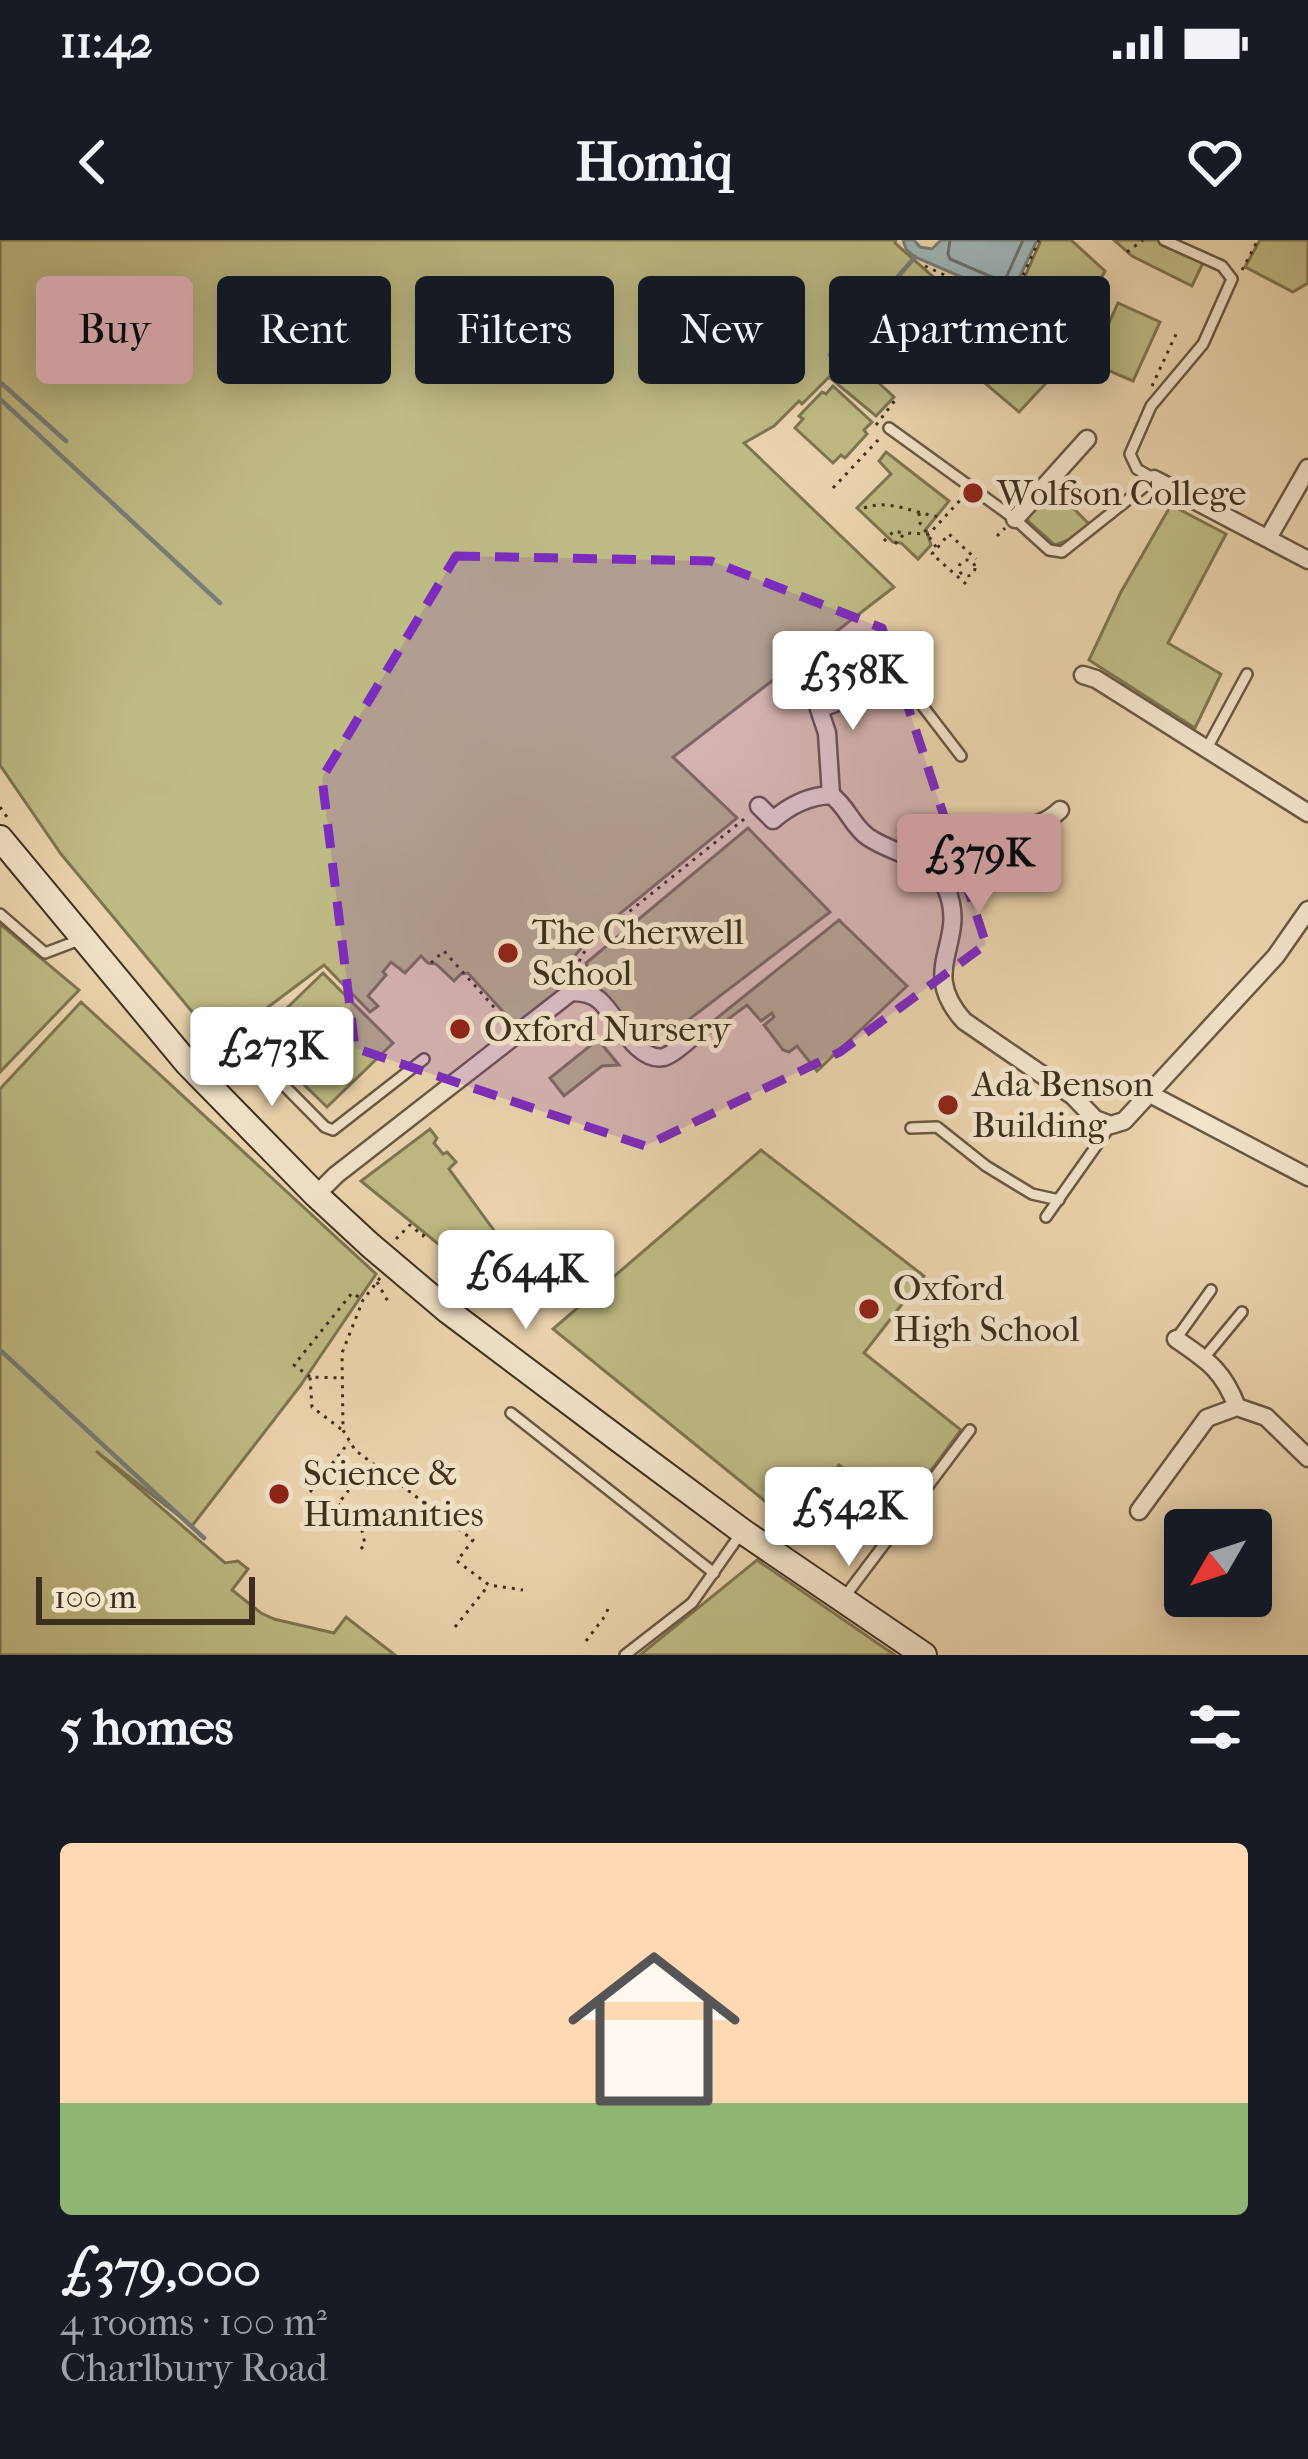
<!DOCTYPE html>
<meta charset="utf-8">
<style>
:root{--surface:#171b24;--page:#242831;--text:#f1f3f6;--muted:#9ea1a6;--accent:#c59692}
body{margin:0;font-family:"IM FELL French Canon",serif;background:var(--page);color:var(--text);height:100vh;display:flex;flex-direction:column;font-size:45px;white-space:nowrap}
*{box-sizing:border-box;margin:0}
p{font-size:39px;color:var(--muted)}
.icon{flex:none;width:66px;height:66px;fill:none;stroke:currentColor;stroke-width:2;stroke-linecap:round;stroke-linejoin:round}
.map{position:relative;height:1415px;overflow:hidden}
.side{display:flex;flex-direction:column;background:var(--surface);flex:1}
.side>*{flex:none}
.banner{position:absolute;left:36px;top:36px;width:1236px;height:108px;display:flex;gap:24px}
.needle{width:78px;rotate:231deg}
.tools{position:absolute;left:1164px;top:1269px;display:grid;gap:24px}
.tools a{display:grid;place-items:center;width:108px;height:108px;border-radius:12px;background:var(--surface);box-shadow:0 6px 30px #0003;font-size:60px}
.scale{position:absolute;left:36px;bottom:30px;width:219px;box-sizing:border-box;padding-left:12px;border:6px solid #3d2f1f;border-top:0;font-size:33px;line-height:42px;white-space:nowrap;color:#3d2f1f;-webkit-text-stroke:9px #f3e4cb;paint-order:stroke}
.price{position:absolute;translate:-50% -102px;padding:0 27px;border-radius:12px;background:#fff;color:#222;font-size:39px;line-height:78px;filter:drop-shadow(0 3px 6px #0008)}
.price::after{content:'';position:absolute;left:50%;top:72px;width:36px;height:27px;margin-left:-18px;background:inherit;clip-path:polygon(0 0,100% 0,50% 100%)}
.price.current{background:var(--accent);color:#111}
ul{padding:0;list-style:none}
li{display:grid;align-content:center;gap:24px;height:636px;padding:0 60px}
li span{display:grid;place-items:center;height:372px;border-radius:12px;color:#555}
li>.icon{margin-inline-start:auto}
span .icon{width:216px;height:216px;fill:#fffc;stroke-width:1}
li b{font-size:51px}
h2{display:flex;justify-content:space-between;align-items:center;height:144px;padding:0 60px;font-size:51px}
.chip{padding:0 42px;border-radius:12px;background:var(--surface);box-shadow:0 6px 30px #0003;font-size:42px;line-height:108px}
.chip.current{background:var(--accent);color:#111}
.status{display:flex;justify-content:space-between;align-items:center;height:84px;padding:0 60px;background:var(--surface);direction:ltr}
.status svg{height:33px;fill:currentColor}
header{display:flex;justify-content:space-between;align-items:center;height:156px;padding:0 60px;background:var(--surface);font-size:54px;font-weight:700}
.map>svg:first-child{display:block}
.green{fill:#bfbb85;stroke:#7e7552;stroke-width:3}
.water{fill:#9fb5b7;stroke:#787f7a;stroke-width:3}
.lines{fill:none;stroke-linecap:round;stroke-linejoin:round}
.shore{stroke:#6e726b;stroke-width:3}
.stream{stroke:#787f7a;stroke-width:4.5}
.lane-casing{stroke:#695843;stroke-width:14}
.street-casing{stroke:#695843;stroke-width:21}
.secondary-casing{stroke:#3d2f1f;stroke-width:28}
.path{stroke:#3d2f1f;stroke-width:3;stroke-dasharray:3 6;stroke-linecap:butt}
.lane{stroke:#f3e4cb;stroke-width:9}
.street{stroke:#f3e4cb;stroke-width:16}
.secondary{stroke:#f3e4cb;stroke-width:24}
.marked{fill:#7b2cbf;fill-opacity:0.2;stroke:#7b2cbf;stroke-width:9;stroke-dasharray:24 15;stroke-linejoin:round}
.poi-dot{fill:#8f2418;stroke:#f3e4cb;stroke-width:4.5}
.labels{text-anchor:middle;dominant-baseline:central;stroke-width:10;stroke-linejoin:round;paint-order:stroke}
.poi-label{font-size:36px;fill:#3d2f1f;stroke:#f3e4cb;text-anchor:start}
</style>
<div class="status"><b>11:42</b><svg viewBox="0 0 49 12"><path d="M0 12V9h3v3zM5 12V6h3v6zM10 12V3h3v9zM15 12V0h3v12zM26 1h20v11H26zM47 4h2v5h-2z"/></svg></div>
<header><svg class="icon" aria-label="back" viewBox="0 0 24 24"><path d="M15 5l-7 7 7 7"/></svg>Homiq<svg class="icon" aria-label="heart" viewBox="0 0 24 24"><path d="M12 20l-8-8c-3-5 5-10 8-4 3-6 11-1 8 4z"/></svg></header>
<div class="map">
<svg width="1308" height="1415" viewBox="0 0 1308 1415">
<rect width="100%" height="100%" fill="#ecd5af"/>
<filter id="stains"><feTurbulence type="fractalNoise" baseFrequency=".00167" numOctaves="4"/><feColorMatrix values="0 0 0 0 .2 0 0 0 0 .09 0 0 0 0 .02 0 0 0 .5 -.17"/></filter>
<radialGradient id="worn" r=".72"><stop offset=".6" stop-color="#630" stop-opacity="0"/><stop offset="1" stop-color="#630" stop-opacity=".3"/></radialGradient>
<g class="green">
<path d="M0 0H896L895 3 966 66 937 100 941 106 913 137 869 99 852 118 894 157 876 176 829 137 802 164 799 161 774 186 744 203 894 347 673 517 737 578 590 698 572 719 565 750 517 787 468 733 461 734 454 741 436 724 428 723 421 716 405 733 391 722 383 732 386 735 368 756 378 766 370 772 324 725 243 786 255 802 233 821 61 614 0 525Z"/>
<path d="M1041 0H1071L1105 31 1069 100 1009 73Z"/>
<path d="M1114 0H1164V3L1203 23 1192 46 1132 16Z"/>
<path d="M1260 0H1308V43L1293 52 1245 27Z"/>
<path d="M1118 63 1160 82 1133 141 1091 123Z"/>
<path d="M980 90 1061 127 1019 172 954 117Z"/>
<path d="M833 146 872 182 864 190 867 194 845 218 841 215 833 223 795 188 803 179 799 176 822 152 826 154Z"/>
<path d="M886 212 949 261 926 289 931 305 918 319 901 303 893 302 857 268 891 234 879 221Z"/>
<path d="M1052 247 1089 284 1071 299 1055 305 1027 280 1028 273Z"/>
<path d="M1171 265 1226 294 1168 403 1221 434 1195 488 1089 420 1121 352Z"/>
<path d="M748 588 830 672 658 803H648L637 800 591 739 586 723Z"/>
<path d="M839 680 907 746 817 831 797 806 789 812 783 810 764 785 774 777 772 773 761 781 747 765 711 792 707 786Z"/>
<path d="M0 684 79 750 0 832Z"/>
<path d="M323 733 393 803 327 867 256 798Z"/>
<path d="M81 762 376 1034 300 1146 192 1286 96 1211 225 1323 238 1321 248 1329 232 1350 261 1373 274 1379 334 1393 346 1377 395 1415H0V849Z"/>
<path d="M590 790 619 825 602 826 564 856 550 838 590 806 583 796Z"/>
<path d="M430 889 437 898 434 903 443 914 447 912 456 922 449 929 537 1049 523 1073 361 941Z"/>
<path d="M761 910 924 1036 864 1113 961 1190 901 1271 839 1225 792 1283 553 1089Z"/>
<path d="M757 1320 883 1407 895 1415H640Z"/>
</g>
<path class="water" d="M903 0H914L920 7 932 9 941 0H1037L1010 58 915 17 906 9Z"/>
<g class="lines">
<path class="shore" d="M950 0 948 14 950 19 1001 41 1006 38 1023 0"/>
<g class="stream">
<path d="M830 115 915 17"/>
<path d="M0 142 66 201"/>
<path d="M0 159 220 363"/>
<path d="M0 1110 204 1298"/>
</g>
<g class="lane-casing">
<g id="lane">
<path d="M889 188 1015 279 1049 310 1062 312 1154 239 1137 229 1130 214 1151 166 1203 104 1232 39 1222 26 1164 0"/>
<path d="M903 416V452L918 460 961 516"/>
<path d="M1206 510 1247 434"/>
<path d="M0 674 45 713 82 699"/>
<path d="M215 847 247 818 256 817 325 887 333 890 424 819"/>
<path d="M911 888 937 887 986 926 1032 954 1059 960"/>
<path d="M1046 977 1111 885"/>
<path d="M1176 1099 1211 1050"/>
<path d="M1204 1118 1242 1072"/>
<path d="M511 1173 714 1333"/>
<path d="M843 1359 970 1190"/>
<path d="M625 1415 692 1363 739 1296"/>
</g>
</g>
<g class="street-casing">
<g id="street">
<path d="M1154 239 1308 320"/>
<path d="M1015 279 1087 199"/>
<path d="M1268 298 1308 228"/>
<path d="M1083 435 1096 439 1308 573"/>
<path d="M831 555 827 493 819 469 862 453 903 452"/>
<path d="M759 566 773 580C789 566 809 556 831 555 847 566 852 586 868 597 894 615 932 617 946 648 970 702 916 728 964 781L1073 856 1095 879 1111 885 1124 881 1276 716 1308 670"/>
<path d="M938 633C957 620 975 602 996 594 1021 585 1039 590 1060 570"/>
<path d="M1150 854 1308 937"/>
<path d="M316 955 336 935 571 752C581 752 591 753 599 760 616 774 636 823 664 817 674 814 687 801 696 794"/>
<path d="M1176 1099C1208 1121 1223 1130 1237 1167L1266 1177 1308 1218"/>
<path d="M1139 1271 1207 1178 1237 1167"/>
</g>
</g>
<g class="secondary-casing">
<path id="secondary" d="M0 598 187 823 316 955 370 1005 448 1071 618 1199 742 1291 924 1415"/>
</g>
<g class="path">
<path d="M1127 12 1143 0"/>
<path d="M925 26 1010 65 1039 0"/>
<path d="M1242 30 1258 0"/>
<path d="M1152 146 1177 92"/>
<path d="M876 185 896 159"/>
<path d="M833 248 880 198"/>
<path d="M864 268C892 258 915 275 943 277"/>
<path d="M919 273 920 283 936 307"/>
<path d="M997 296 1005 288"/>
<path d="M884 301 894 291 903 293"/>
<path d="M895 304 905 293 929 294 963 257"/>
<circle cx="967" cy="328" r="8"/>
<path d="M966 344 932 314 949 294 976 319"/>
<path d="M0 567 9 580"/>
<path d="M431 723 444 711 508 783"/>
<path d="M572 738 582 715 594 700 748 576"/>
<path d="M396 999 410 985 423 996 425 993"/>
<path d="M380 1038 363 1060 342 1113 343 1190 355 1210 473 1300 457 1321 489 1345 523 1350"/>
<path d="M377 1042 390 1065"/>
<path d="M310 1137 294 1125 352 1053 362 1059"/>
<path d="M341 1189 312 1167 310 1137 342 1138"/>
<path d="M310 1252 349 1202"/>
<path d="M361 1309 365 1304 360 1282 338 1264 369 1224"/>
<path d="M455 1387 488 1346"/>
<path d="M586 1401 605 1376 608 1369"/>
</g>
<use href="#lane" class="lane"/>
<use href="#street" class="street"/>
<use href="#secondary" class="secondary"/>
</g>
<path class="marked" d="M456 316 711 321 882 388 986 704 840 812 645 906 355 808 322 538Z"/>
<g class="poi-dot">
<circle cx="973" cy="253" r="12"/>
<circle cx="508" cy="713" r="12"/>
<circle cx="460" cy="789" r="12"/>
<circle cx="948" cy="865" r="12"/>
<circle cx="869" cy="1069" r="12"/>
<circle cx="279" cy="1254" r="12"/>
</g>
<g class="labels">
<g class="poi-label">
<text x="997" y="253">Wolfson College</text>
<text x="532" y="692">The Cherwell<tspan x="532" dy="41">School</tspan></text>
<text x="484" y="789">Oxford Nursery</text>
<text x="972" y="844">Ada Benson<tspan x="972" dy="41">Building</tspan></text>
<text x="893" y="1048">Oxford<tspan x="893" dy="41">High School</tspan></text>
<text x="303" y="1233">Science &amp;<tspan x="303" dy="41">Humanities</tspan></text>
</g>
</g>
<rect width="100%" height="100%" filter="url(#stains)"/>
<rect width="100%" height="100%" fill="url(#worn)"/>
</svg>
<div class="tools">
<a><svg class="needle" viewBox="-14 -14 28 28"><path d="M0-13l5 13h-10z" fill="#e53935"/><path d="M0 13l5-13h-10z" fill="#9ea1a6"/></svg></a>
</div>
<div class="scale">100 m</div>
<b class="price" style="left:853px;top:493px">£358K</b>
<b class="price current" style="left:979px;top:676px">£379K</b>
<b class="price" style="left:272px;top:869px">£273K</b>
<b class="price" style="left:526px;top:1092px">£644K</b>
<b class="price" style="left:849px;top:1329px">£542K</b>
<div class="banner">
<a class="chip current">Buy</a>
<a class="chip">Rent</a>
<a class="chip">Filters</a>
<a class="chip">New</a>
<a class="chip">Apartment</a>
</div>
</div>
<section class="side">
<h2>5 homes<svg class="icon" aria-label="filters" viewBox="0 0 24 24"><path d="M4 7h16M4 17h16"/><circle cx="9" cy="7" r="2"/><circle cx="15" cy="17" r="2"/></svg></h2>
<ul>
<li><span style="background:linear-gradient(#ffd9b3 70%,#8fb573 0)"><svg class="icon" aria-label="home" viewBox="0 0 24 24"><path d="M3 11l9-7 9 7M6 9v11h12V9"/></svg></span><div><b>£379,000</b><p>4 rooms · 100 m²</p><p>Charlbury Road</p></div></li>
</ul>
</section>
